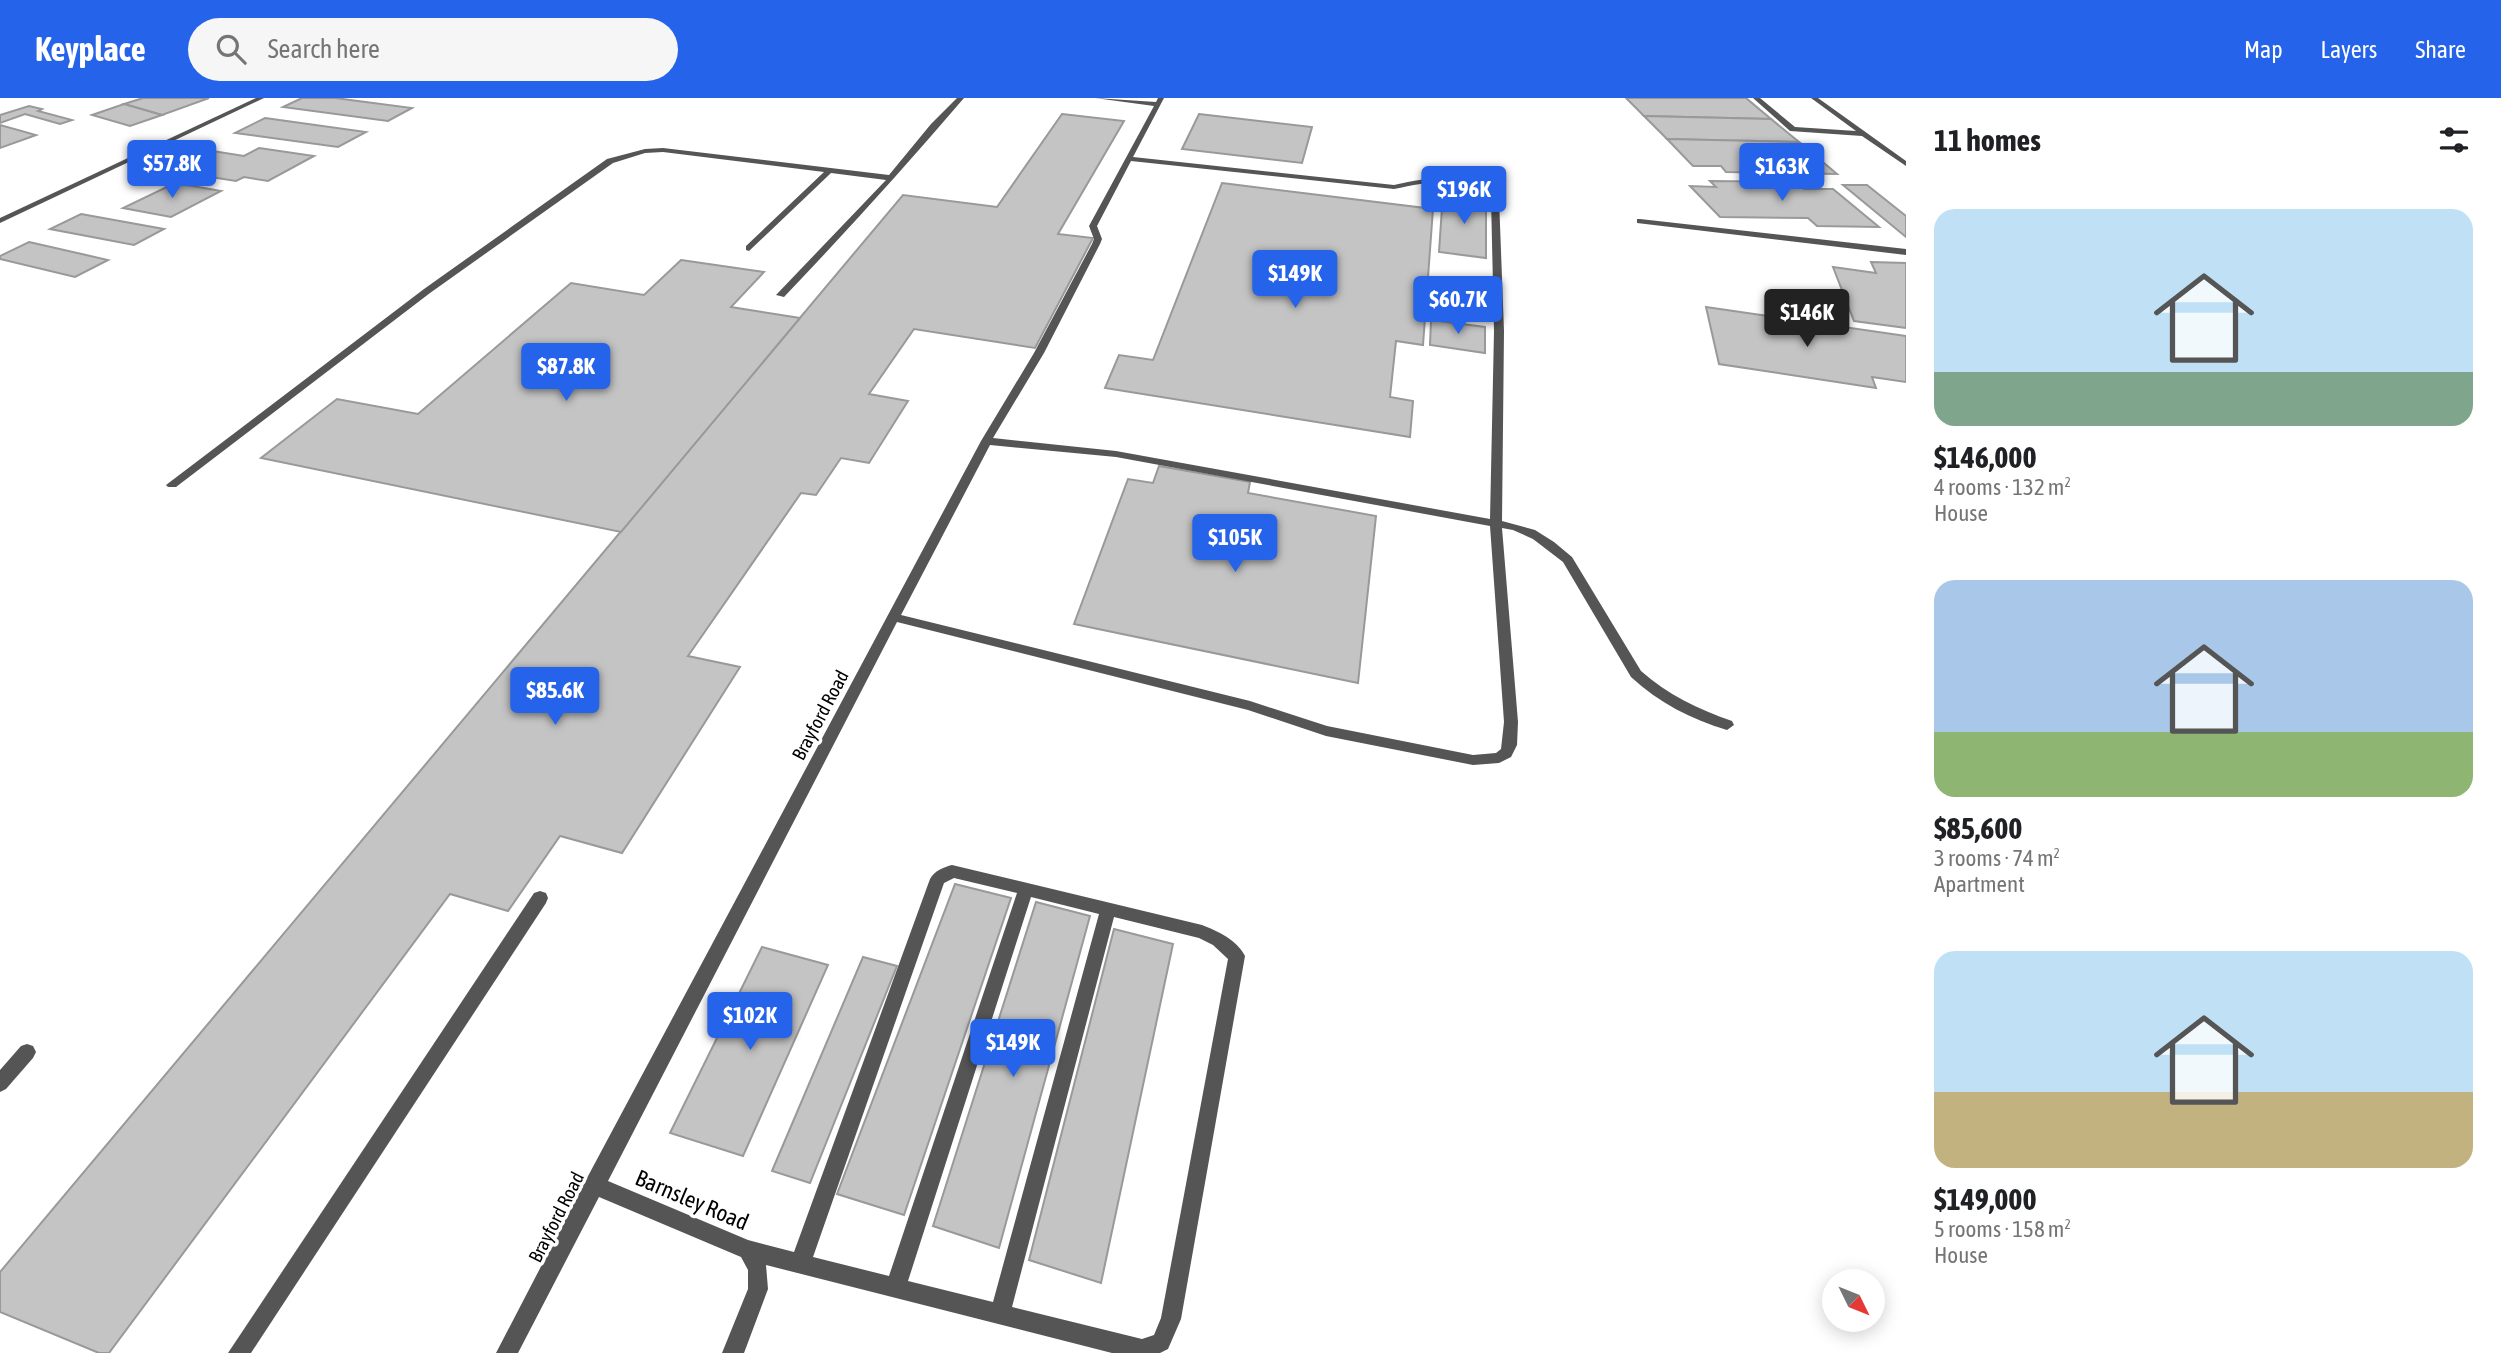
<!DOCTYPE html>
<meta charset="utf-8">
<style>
:root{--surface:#fff;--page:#f6f6f6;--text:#202124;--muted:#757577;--accent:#2563eb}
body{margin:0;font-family:"Asap Condensed",sans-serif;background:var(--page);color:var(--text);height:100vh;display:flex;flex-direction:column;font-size:26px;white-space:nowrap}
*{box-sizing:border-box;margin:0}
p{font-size:23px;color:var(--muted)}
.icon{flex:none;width:38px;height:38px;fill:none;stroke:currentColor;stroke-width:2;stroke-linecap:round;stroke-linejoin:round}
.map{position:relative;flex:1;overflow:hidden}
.details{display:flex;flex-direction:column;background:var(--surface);width:595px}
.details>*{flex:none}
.needle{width:46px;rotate:133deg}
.controls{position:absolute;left:1822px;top:1171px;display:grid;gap:14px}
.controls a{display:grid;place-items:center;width:63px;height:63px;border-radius:50%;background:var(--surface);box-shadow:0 4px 18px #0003;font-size:35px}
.price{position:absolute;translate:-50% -60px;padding:0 16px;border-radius:7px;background:var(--accent);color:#fff;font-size:23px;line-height:46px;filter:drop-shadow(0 2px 4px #0008)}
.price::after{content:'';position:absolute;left:50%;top:42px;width:21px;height:16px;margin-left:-10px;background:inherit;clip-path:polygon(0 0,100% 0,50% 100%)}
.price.on{background:#222;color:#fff}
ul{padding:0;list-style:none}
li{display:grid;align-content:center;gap:14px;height:371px;padding:0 28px}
li span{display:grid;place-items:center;height:217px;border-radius:21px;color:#555}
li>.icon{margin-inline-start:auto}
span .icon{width:126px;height:126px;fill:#fffc;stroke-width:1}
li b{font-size:30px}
h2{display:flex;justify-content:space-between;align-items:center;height:84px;padding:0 28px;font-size:30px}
header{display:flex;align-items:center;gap:42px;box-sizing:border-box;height:98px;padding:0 35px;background:var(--accent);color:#fff}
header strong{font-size:33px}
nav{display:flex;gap:38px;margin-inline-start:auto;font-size:24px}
.search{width:490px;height:63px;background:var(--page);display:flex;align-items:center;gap:18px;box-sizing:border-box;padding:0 24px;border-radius:38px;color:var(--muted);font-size:26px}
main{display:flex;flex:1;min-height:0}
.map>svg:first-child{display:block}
.building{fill:#c4c4c4;stroke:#999;stroke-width:2}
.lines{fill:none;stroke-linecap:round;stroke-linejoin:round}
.service{fill:#555;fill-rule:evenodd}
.labels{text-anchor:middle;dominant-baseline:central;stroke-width:7;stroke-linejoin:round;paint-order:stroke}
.street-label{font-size:19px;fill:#000;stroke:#fff}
.near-street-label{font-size:23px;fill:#000;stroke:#fff}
</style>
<header>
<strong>Keyplace</strong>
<div class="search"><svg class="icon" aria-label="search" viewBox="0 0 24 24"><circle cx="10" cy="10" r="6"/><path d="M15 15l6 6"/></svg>Search here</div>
<nav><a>Map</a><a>Layers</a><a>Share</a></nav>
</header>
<main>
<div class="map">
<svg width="1906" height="1255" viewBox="0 0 1906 1255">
<rect width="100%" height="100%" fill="#fff"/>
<g class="building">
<path d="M143 0H209L162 17 124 6Z"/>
<path d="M302 0H335L412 10 388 23 283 9Z"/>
<path d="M1626 0H1746L1771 21 1644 18Z"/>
<path d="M124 6 162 17 130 28 92 17Z"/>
<path d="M29 8 42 11 38 13 72 22 60 26 25 16 0 25V17Z"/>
<path d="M1062 16 1124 23 1058 136 1093 140 1035 250 914 231 869 296 908 303 869 365 841 360 816 397 801 395 688 558 740 569 622 755 560 738 508 813 450 796 109 1255H99L0 1214V1174L903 97 997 109Z"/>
<path d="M1199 16 1312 29 1302 65 1182 51Z"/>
<path d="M1644 18 1771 21 1799 44 1667 41Z"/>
<path d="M265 20 366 34 338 49 235 35Z"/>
<path d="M0 27 36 37 0 50Z"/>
<path d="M1667 41 1799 44 1837 76 1726 74 1721 68H1693Z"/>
<path d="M259 50 314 58 268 83 244 79 236 83 160 71 200 51 244 58Z"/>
<path d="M1710 83 1797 84 1804 91H1833L1879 129 1817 128 1808 120 1720 119 1690 88 1716 89Z"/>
<path d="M175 85 221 93 171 119 123 110Z"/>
<path d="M1222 85 1433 111 1423 247 1396 243 1390 299 1413 303 1410 339 1105 290 1119 257 1153 262Z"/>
<path d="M1843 87H1867L1906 118V139Z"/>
<path d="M1443 95 1486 100V160L1439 154Z"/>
<path d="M81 116 164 131 134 147 50 131Z"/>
<path d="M29 144 108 162 75 179 0 161V158Z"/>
<path d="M681 162 764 174 731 209 800 220 621 434 261 360 337 301 418 316 571 185 644 197Z"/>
<path d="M1871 164 1906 165V230L1854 223 1833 169 1876 175Z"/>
<path d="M1706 209 1906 238V284L1872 279 1876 290 1719 266Z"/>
<path d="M1431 222 1485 229V255L1430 247Z"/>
<path d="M1159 368 1250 384 1248 395 1376 418 1358 585 1074 526 1128 381 1153 385Z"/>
<path d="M955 786 1011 800 904 1117 837 1096Z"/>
<path d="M1036 804 1090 818 999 1150 933 1128Z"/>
<path d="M1114 831 1173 846 1101 1185 1029 1162Z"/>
<path d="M762 849 828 867 743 1058 670 1035Z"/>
<path d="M863 859 897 868 810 1085 772 1073Z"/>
</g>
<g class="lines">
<g class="service">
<path d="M256 0H264L0 125V120Z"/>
<path d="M957 0H964C906 68 846 134 784 199L776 197 886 82 831 75 749 153 746 152V148L824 74 663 54 645 55 613 65 430 195 176 389H168L166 387 424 191 607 61 645 51 663 50 889 77 931 26Z"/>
<path d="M1095 0 1156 4 1158 0H1164L1133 59 1394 87C1430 79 1461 74 1495 90L1499 100 1504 233 1502 423 1535 432 1554 444 1572 459 1641 573C1668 597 1698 611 1732 623L1734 627 1727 632C1691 621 1659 605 1631 579L1563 464 1533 441 1513 432 1502 430 1518 624 1517 647 1511 659 1499 665 1473 667 1326 638 1248 612 897 524 608 1083 748 1142 794 1154 930 781C934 773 944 769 952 767L1202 827C1218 833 1237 842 1245 858L1181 1221 1168 1251 1160 1255H1112L766 1167 768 1191 744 1255H722L748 1191V1172L741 1159 599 1099 518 1255H496L587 1080 981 343 1034 255 1092 146 1094 141 1089 128 1154 8ZM1131 63 1394 91C1427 84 1457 78 1489 93L1491 100 1494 233 1490 421 1116 353 993 340 1044 255 1100 146 1102 141 1097 128ZM990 347 1116 359 1490 428 1504 624 1501 651 1496 655 1473 657 1327 628 1250 603 901 517ZM954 780 1017 795 889 1178 813 1159 944 785ZM1031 799 1099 816 993 1204 908 1183ZM1114 819 1199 840 1213 847 1228 861 1161 1220 1154 1237 1142 1241 1012 1209Z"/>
<path d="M1753 0H1760L1795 29 1856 33 1811 0H1818L1906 63V68L1862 38 1790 33Z"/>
<path d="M1640 121 1906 151V157L1637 125V121Z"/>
<path d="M540 793 546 795 548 800 546 805 251 1255H228L534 795Z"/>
<path d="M27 946 33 948 36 954 33 960 6 991 0 994V972L21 948Z"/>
</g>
</g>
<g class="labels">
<g class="street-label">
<text transform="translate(820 617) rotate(-62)">Brayford Road</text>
<text transform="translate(556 1119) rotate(-63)">Brayford Road</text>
</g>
<g class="near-street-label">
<text transform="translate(692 1102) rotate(23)">Barnsley Road</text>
</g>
</g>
</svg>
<div class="controls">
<a><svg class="needle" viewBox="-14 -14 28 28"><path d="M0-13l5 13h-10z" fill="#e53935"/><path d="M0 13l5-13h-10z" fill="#757577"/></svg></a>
</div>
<b class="price" style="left:172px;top:102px">$57.8K</b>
<b class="price" style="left:1782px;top:105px">$163K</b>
<b class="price" style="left:1464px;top:128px">$196K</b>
<b class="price" style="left:1295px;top:212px">$149K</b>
<b class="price" style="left:1458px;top:238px">$60.7K</b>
<b class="price on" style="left:1807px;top:251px">$146K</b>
<b class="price" style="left:566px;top:305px">$87.8K</b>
<b class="price" style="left:1235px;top:476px">$105K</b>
<b class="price" style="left:555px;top:629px">$85.6K</b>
<b class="price" style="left:750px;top:954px">$102K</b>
<b class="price" style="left:1013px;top:981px">$149K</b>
</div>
<section class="details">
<h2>11 homes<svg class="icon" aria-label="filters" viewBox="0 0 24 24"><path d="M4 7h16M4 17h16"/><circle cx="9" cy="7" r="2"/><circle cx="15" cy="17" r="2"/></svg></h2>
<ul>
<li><span style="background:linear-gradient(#bfe0f5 75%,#7fa58c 0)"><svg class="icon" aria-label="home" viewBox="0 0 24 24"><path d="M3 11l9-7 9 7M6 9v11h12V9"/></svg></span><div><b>$146,000</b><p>4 rooms · 132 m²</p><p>House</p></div></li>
<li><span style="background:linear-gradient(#a9c7e8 70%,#8fb573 0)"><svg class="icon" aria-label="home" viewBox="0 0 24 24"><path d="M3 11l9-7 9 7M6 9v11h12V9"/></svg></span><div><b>$85,600</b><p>3 rooms · 74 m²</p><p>Apartment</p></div></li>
<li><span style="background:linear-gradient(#bfe0f5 65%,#c2b280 0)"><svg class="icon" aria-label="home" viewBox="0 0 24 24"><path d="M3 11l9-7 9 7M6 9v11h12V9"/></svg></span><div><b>$149,000</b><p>5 rooms · 158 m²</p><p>House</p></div></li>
</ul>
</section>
</main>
